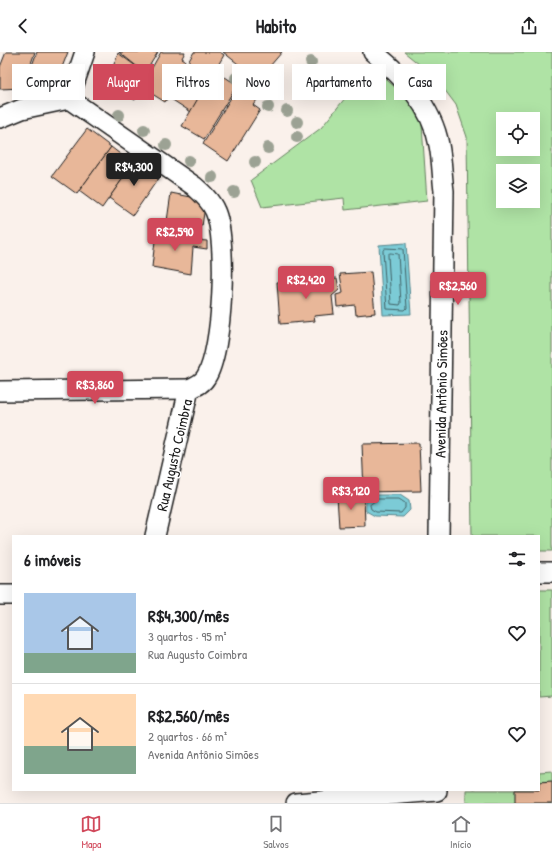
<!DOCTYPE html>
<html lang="pt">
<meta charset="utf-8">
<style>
:root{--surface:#fff;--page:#f6f6f6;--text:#202124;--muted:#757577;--line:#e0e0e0;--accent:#d1495b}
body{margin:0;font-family:"Patrick Hand",sans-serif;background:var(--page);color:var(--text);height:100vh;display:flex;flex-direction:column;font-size:15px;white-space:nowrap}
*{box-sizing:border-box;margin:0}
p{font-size:13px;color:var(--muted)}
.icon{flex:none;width:22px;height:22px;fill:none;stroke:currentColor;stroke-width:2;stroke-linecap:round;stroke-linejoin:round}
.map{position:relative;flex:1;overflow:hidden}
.sheet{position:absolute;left:12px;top:483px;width:528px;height:256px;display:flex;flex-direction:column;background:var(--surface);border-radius:0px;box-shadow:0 4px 16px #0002}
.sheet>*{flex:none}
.guide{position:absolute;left:12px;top:12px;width:528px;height:36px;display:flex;gap:8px}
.controls{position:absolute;left:496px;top:60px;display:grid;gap:8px}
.controls a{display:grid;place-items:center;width:44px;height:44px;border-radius:0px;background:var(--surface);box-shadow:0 4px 16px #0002;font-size:20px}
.price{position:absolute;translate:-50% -34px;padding:0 9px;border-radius:4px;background:var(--accent);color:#fff;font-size:13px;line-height:26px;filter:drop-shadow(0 1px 2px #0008)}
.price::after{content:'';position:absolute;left:50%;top:24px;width:12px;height:9px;margin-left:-6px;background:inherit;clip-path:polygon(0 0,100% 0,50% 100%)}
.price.active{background:#222;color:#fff}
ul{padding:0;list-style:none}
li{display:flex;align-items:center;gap:12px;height:100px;padding:0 12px}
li+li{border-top:1px solid var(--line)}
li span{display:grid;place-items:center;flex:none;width:112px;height:80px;border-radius:0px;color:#555}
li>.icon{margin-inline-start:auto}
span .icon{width:48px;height:48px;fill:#fffc;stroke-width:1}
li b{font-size:17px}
h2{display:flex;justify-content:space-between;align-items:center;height:48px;padding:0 12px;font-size:17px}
.tag{padding:0 14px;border-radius:0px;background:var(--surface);box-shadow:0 4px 16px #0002;font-size:14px;line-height:36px}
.tag.active{background:var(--accent);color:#fff}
header{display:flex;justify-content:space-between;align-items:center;height:52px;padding:0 12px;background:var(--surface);font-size:18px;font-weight:800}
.tabs{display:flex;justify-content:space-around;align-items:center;height:56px;border-top:1px solid var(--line);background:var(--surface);font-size:11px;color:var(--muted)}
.tabs a{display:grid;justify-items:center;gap:2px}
.tabs .active{color:var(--accent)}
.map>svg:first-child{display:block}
.green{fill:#afe3a5;stroke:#668060;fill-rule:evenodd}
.water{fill:#7bcbd6;stroke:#55858c}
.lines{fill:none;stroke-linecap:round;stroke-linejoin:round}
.shore{stroke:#426266;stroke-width:1}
.building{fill:#e8b799;stroke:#1c1c1c}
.minor-casing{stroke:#1c1c1c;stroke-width:22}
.minor{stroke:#fff;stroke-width:19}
.tree{fill:#9ca294}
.labels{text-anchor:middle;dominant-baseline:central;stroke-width:3;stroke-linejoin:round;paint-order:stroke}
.street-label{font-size:15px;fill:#1c1c1c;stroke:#fff}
</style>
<header><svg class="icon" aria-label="back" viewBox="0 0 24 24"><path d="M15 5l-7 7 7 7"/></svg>Habito<svg class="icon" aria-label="share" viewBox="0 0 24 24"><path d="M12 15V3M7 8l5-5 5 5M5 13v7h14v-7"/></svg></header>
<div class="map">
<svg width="552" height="751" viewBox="0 0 552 751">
<rect width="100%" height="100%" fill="#faf1eb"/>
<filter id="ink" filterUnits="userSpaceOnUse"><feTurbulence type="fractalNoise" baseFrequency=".025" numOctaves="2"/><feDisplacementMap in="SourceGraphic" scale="8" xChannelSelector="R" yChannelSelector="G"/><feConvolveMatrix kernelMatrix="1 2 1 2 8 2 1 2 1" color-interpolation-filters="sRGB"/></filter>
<g filter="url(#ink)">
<g class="green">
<path d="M404 0H552V499H539V484H472L467 85 456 53 435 25ZM503 67H533V97H503ZM503 119H533V149H503Z"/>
<path d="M371 14 421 58 427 149 345 158 344 146 262 155 251 128 321 76Z"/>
<path d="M539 538H552V644L539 645Z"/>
<path d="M552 719V751H466V738H539V720Z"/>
</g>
<g class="water">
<path d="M406 191 411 262 383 263 379 193Z"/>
<path d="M377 443H400L409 449 410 458 403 465 375 464 366 459V450Z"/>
</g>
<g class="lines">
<g class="shore">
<path d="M385 196 403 197 407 256 405 258 387 257 383 199Z"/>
<path d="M390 201 398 202 401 251 400 253 391 252 388 203Z"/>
<path d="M378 447H399L405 451V456L401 461 376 460 371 457 370 453Z"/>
</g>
</g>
<g class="building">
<path d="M6 0H35L22 36 0 37V15Z"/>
<path d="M37 0H68L59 23 40 17 36 28 28 24Z"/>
<path d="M119 0H158L145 21Z"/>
<path d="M161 0H185L182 6 185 8 181 15 184 17 165 50 141 35Z"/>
<path d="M194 0H220L224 3 191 60 168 45Z"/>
<path d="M223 0H282L270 14 247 19Z"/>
<path d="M118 1 148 23 135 48 107 32Z"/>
<path d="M225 25 237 33 204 87 182 74 208 29 218 35Z"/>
<path d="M238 34 257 48 253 53 260 58 228 109 203 92Z"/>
<path d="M87 77 111 95 77 142 52 124Z"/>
<path d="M111 95 133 112 102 156 79 139Z"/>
<path d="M136 108 160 124 133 163 109 146Z"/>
<path d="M171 141 206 148 202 174 167 169Z"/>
<path d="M156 180 195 183V188L207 189V197L193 195 191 222 152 215Z"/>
<path d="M371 220 375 261 356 263 355 253 337 255 336 243 343 241 340 222Z"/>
<path d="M337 226 339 238 332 244 334 262 314 264 315 269 280 272 277 230Z"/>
<path d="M419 391 421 439 364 440 362 392Z"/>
<path d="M364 443 365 474 339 475 337 444Z"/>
<path d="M552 729V751H515V738H539V730Z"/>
</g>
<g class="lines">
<g class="minor-casing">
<g id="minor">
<path d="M373 0C403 24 432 54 439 93 442 108 442 124 444 139L439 484"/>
<path d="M69 47 194 134C202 141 211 149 215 159 228 187 223 299 206 325 202 332 196 334 189 337L155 484"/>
<path d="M69 47 85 0"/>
<path d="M0 66 22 57 69 47"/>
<path d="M0 339 189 337"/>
<path d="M539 520H552"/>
<path d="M0 543H13"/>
<path d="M296 751 437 739"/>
</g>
</g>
<use href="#minor" class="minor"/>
</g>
<g class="tree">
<circle cx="311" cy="10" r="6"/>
<circle cx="236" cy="26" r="6"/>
<circle cx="301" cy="41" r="6"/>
<circle cx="268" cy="55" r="6"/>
<circle cx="287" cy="59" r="6"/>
<circle cx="119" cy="63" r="6"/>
<circle cx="297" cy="70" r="6"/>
<circle cx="144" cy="78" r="6"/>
<circle cx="297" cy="85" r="6"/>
<circle cx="166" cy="93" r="6"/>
<circle cx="268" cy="96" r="6"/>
<circle cx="189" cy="109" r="6"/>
<circle cx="255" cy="110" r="6"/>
<circle cx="212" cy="125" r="6"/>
<circle cx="234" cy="140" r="6"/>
</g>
</g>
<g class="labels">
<g class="street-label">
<text transform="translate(441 342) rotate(-89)">Avenida Antônio Simões</text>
<text transform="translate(174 403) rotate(-77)">Rua Augusto Coimbra</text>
</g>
</g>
</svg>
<div class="controls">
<a><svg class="icon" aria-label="locate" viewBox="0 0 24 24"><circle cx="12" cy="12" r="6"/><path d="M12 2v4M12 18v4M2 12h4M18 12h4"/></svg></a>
<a><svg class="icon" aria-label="layers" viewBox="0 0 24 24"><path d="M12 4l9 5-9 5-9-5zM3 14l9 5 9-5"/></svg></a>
</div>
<b class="price active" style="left:134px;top:135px">R$4,300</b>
<b class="price" style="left:175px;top:200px">R$2,590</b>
<b class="price" style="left:306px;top:248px">R$2,420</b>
<b class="price" style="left:458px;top:254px">R$2,560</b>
<b class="price" style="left:95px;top:353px">R$3,860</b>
<b class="price" style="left:351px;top:459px">R$3,120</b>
<div class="guide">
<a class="tag">Comprar</a>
<a class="tag active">Alugar</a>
<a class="tag">Filtros</a>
<a class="tag">Novo</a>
<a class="tag">Apartamento</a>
<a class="tag">Casa</a>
</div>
<section class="sheet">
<h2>6 imóveis<svg class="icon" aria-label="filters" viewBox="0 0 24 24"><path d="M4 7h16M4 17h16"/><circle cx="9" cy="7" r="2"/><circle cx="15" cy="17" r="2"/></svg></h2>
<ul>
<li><span style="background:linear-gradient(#a9c7e8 75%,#7fa58c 0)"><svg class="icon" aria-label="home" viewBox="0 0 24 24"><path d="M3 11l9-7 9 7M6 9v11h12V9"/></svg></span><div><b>R$4,300/mês</b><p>3 quartos · 95 m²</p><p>Rua Augusto Coimbra</p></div><svg class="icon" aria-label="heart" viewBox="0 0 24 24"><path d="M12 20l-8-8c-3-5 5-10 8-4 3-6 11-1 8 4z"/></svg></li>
<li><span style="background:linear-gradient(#ffd9b3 65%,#7fa58c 0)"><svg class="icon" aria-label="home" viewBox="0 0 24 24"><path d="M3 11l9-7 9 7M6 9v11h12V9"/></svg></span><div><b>R$2,560/mês</b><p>2 quartos · 66 m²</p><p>Avenida Antônio Simões</p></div><svg class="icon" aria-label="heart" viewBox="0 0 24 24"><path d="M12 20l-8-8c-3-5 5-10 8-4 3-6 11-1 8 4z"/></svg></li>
</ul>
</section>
</div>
<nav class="tabs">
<a class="active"><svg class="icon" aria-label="map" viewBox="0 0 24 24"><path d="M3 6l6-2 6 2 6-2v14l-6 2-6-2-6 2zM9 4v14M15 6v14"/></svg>Mapa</a>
<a><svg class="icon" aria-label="saved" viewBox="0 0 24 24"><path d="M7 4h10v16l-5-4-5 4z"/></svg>Salvos</a>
<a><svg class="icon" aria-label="home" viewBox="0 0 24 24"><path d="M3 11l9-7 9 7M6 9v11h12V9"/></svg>Início</a>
</nav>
